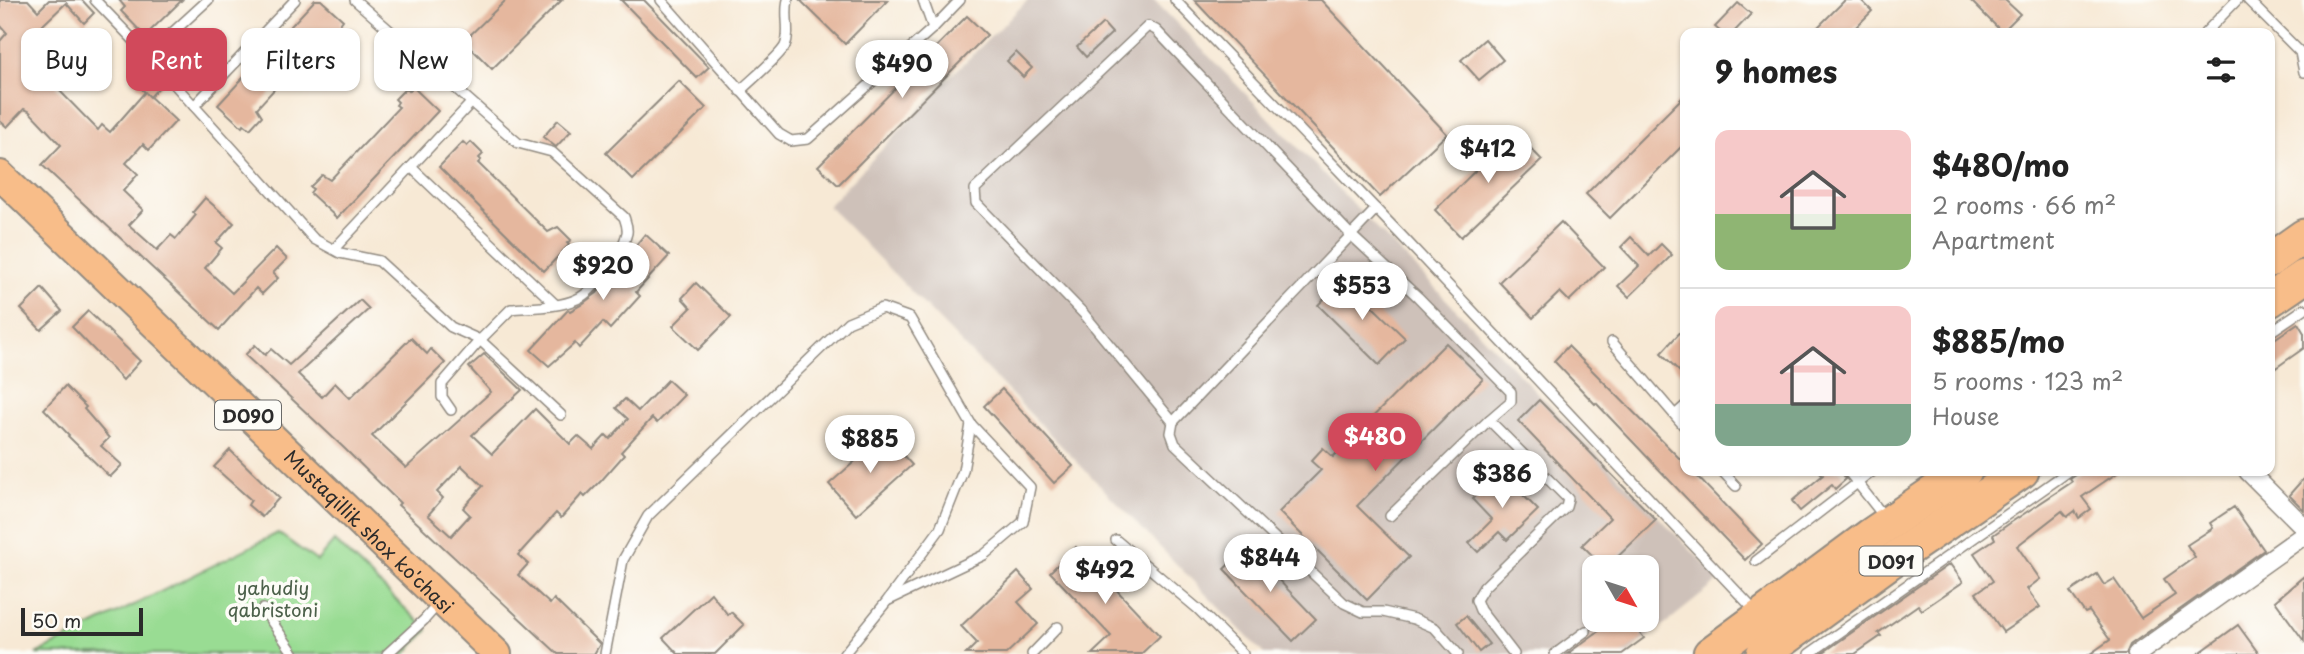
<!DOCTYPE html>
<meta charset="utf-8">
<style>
:root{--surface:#fff;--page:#f2f2f2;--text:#222;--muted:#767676;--line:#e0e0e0;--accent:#d1495b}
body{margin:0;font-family:"Playpen Sans",sans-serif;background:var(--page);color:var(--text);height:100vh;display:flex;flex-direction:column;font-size:26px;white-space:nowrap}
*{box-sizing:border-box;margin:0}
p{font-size:23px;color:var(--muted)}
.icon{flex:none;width:38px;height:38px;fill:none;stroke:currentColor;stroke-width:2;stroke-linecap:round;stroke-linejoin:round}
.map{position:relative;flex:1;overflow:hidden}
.side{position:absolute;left:1680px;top:28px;width:595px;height:448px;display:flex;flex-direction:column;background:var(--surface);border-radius:14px;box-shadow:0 2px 5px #0004}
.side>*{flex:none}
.hud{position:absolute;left:21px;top:28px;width:665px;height:63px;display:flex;gap:14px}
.needle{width:46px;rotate:129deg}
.fabs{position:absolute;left:1582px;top:555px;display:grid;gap:14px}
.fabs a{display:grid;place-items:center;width:77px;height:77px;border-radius:14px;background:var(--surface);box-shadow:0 2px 5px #0004;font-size:35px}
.scale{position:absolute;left:21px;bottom:18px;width:122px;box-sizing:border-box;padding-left:7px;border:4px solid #2b2b2b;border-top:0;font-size:19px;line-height:24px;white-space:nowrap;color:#2b2b2b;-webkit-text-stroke:5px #fdfcf7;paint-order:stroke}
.price{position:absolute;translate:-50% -60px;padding:0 16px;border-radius:24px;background:#fff;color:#222;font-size:23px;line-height:46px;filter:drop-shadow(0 2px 4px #0008)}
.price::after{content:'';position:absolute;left:50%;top:42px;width:21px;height:16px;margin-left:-10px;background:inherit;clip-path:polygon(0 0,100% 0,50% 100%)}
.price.active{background:var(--accent);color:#fff}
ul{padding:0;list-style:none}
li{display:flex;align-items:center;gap:21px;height:175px;padding:0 35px}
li+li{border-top:2px solid var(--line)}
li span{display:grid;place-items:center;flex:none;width:196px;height:140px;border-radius:14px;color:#555}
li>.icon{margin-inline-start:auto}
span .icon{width:84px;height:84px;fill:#fffc;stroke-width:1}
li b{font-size:30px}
h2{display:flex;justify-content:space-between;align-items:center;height:84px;padding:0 35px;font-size:30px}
.tag{padding:0 24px;border-radius:14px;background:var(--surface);box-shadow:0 2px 5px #0004;font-size:24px;line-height:63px}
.tag.active{background:var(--accent);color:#fff}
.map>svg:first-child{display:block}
.industrial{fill:#cec1b9;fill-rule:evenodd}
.green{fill:#99dc93;stroke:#62845f;stroke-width:2}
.building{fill:#e5b79e;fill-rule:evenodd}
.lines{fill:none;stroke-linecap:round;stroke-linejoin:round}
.lane-casing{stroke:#918a80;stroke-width:12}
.street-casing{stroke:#918a80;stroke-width:21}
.primary-casing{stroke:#918a80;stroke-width:32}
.highway-casing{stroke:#918a80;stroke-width:37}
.lane{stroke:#fff;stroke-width:9}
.street{stroke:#fff;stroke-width:18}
.primary{stroke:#f8bd89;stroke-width:28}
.highway{stroke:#f8bd89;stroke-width:33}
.labels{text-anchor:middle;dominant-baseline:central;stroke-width:7;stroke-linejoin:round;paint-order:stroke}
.shield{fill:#fdfcf7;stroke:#6a6a68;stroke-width:2}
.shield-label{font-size:18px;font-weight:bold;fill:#2b2b2b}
.street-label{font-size:19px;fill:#2b2b2b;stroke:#fdfcf7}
.park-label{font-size:19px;fill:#4c604a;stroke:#fdfcf7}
</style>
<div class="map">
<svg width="2304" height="654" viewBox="0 0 2304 654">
<rect width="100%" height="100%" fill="#fdfcf7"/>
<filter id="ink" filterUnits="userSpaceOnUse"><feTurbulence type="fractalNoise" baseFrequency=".0143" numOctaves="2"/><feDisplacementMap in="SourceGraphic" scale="14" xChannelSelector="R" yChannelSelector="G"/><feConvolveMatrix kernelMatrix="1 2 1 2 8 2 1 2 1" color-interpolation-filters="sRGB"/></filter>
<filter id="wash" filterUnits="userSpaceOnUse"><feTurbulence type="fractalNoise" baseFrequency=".00686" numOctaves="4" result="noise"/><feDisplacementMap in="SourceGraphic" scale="28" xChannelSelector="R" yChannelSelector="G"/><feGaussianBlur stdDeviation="1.57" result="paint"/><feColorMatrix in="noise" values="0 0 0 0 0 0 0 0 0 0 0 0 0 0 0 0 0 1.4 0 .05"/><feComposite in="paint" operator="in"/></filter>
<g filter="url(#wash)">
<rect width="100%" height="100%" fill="#f7e9d5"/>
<path class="industrial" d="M1028 0H1154L1720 580 1627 654H1264L828 206 956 71ZM1594 567H1647V620H1594Z"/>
<path class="green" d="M278 533 317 561 334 541 428 630 405 654H36Z"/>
<g id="blocks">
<g class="building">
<path d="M0 0H28L38 11 49 0H82L94 13 84 23 66 3 25 42 44 60 52 52 72 71 56 87 98 130 102 125 110 132 145 92 132 80 143 68 162 84 150 97 146 93 176 121 149 150 143 144 126 163 138 174 123 191 143 210 129 225 157 250 171 235 176 239 196 215 193 212 205 198 234 223 216 243 222 248 205 268 232 293 276 248 287 259 273 273 278 278 262 294 256 288 219 330 42 165 61 145 29 111 24 109 7 127 0 121V41L7 33 0 25Z"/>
<path d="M119 0H182L145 36 121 11 125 7Z"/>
<path d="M315 0H321L343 20 340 24 345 29 334 42 329 37 326 39 323 36 257 108 262 116 250 129 244 124 242 127 218 105Z"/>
<path d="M506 0H562L492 69 464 41Z"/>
<path d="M621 0H644L709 67 697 78Z"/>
<path d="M800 0H888L845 44Z"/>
<path d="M1194 0H1321L1447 134 1380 197Z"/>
<path d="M1845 0H1861L1872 11 1850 33H1812Z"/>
<path d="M1970 0H2005L2020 14 2002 32Z"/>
<path d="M1738 3 1751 14 1733 33H1722L1715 27Z"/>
<path d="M967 16 987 35 838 185 818 166Z"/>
<path d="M1103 23 1112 33 1086 57 1077 47Z"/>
<path d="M1485 39 1503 60 1479 80 1461 60Z"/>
<path d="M1016 52 1032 68 1023 77 1007 61Z"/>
<path d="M679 81 706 108 633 180 606 153Z"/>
<path d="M413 87 438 111 337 218 310 193 313 189 310 187 322 175 330 180 399 107 396 105 398 102 395 99 406 88 409 91Z"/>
<path d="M1685 95V143L1610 218 1586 194Z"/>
<path d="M558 120 571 131 556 147 543 137Z"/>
<path d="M1515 132 1542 160 1461 237 1435 210Z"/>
<path d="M463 142 467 146 471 142 483 154 479 158 481 160 478 163 548 232 558 227 571 240 567 243 569 245 544 271 439 167Z"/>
<path d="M1561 222 1604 267 1569 301 1560 292 1533 318 1499 282Z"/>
<path d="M645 234 669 256 636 292 640 296 610 329 603 322 579 348 575 343 549 366 531 350 568 310 570 311 581 305 597 293Z"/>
<path d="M1631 237 1649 256 1661 244 1672 255 1629 297 1618 286 1639 266 1621 247Z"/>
<path d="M1344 279 1405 338 1379 365 1318 305Z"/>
<path d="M696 283 731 317 698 350 673 326 691 308 682 298Z"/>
<path d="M42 288 62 311 41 330 21 309Z"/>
<path d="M360 300 369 309 298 374 322 397 335 383 350 398 411 338 427 354 431 349 445 363 372 436 406 468 491 392 469 367 484 354 522 390 472 435 492 454 535 409 570 444 578 436 593 449 606 435 610 439 628 419 616 408 625 399 638 411 668 380 684 395 657 423 652 418 621 452 624 455 601 481 585 497 582 494 561 518 556 513 518 555 528 564 518 575 550 604 554 599 600 644 594 654H558L398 505 400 503 344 448 245 355 255 345 265 355 271 349 289 365ZM462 466 483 486 463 508 470 515 451 536 428 515 443 498 437 492Z"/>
<path d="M88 311 140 361 123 380 72 327Z"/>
<path d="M2298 323 2304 333V348L2270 372V342Z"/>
<path d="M1685 327V377L1661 353Z"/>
<path d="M1446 343 1483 379 1357 506 1409 557 1367 600 1279 512 1321 470 1311 461 1323 448 1333 457Z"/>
<path d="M1568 346 1685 464V471H1692L1762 544 1745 560 1596 403 1595 404 1554 361Z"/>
<path d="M65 386 86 407 84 409 109 438 101 446 122 465 110 477 68 436 69 435 44 409Z"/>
<path d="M1002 389 1073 466 1054 483 984 406Z"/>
<path d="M1539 400 1656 520 1607 567H1604L1582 545 1610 518 1518 421Z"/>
<path d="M885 435 912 465 856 515 829 484Z"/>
<path d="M230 450 279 498 262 517 248 505 251 500 214 467Z"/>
<path d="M1499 471 1538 510 1507 540 1499 532 1478 552 1469 543 1492 520 1472 499Z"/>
<path d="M1819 471H1841L1846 479 1835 489 1832 485 1800 511 1792 501 1823 475Z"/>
<path d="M2082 471H2120L2082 497 2091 509 2079 518 2075 511 2067 517 2062 511 2017 546 2040 579 2027 589 2040 607 2003 632 1976 593 1993 581 1974 553 1995 539 1993 535 2013 521 2072 482 2070 479Z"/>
<path d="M2304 478V510L2289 495Z"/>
<path d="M2234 507 2264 550 2130 645 2126 654H2090L2110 640 2089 611 2085 613 2070 592 2097 574 2104 585 2114 579 2141 618 2175 595 2164 579 2195 557 2187 545 2213 528 2210 523Z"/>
<path d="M1076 547 1160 636 1141 654H1092L1111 636 1050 572Z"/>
<path d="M1247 547 1316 619 1293 641 1224 569Z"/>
<path d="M1950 564 1963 582 1922 610 1918 605 1878 633 1881 636 1855 654H1821Z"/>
<path d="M1018 572 1033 589 1018 602 1038 624 1006 654H966L977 643 961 626Z"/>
<path d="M2304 576V641L2275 601Z"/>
<path d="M711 593 728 615 731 612 744 625 715 654H678L663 638Z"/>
<path d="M1466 616 1489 644 1479 652 1457 623Z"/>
<path d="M1614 620H1630L1644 638 1622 654H1567Z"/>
<path d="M2238 625 2259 654H2198Z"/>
</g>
</g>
</g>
<g filter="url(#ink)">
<use href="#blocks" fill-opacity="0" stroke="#918a80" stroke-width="2"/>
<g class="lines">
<g class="lane-casing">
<g id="lane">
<path d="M95 0 148 55 314 239 340 253 379 261 451 327 480 340 511 309C531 307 558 308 577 299 594 292 623 251 627 233 628 227 626 223 624 217L552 152 518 143 355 0"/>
<path d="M661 0 779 134 791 141 808 139 933 28 960 0"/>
<path d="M923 0 933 28"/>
<path d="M1175 0 1401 235 1757 613"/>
<path d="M2248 0 2300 52 2304 72"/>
<path d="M2205 33 2237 0"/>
<path d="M148 55 208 0"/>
<path d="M740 91C750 81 780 56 785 46 791 32 784 15 788 0"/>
<path d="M194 106 295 0"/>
<path d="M411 167 555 304"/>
<path d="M1376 209 1173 422 1171 433 1175 444 1344 603 1363 612H1383L1414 619 1435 628 1458 654"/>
<path d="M334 249 471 103"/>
<path d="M2270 332 2304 309"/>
<path d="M1612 342 1685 427"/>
<path d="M451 410 442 397V384L480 340 561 415"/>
<path d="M1675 415 1685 406"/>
<path d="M1173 422 1084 314 976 203 975 189 1148 26 1156 30 1351 235 1418 297 1511 392V401L1489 420 1568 499 1566 507 1484 587 1476 600 1480 610 1514 654"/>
<path d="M1722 471 1736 486"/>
<path d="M1848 471 1886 519"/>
<path d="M1390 516 1489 420"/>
<path d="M1116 540 1198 609 1243 654"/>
<path d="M1756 561 1873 471"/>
<path d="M889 600 984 555 1023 522 1030 487 971 424"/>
<path d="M263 609 294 654"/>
<path d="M387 654 424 620 440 602"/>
<path d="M605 654 623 560 648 516 848 322 882 308 910 318 971 424 963 471 940 529 887 601 844 654"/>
<path d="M1032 654 1058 627"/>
<path d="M1555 654 1586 631"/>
<path d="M1809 654 2069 471"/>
</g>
</g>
<g class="street-casing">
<g id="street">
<path d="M2248 471 2304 527"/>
<path d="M2137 654 2304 535"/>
</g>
</g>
<g class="primary-casing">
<g id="primary">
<path id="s1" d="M0 175 497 654"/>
</g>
</g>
<g class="highway-casing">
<g id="highway">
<path d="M2270 260 2304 236"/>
<path d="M2270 300 2304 277"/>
<path d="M1710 654 1871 535 1965 471"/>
<path d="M1763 654 1888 563 2022 471"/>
</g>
</g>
<use href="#lane" class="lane"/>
<use href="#street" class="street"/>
<use href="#primary" class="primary"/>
<use href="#highway" class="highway"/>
</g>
</g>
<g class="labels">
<g class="shield">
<rect x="215" y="400.5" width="66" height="29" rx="5"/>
<rect x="1859.5" y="546.5" width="63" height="29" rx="5"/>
</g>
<g class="shield-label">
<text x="248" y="415">D090</text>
<text x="1891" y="561">D091</text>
</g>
<g class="street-label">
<text stroke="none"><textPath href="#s1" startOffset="513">Mustaqillik shox ko'chasi</textPath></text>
</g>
<g class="park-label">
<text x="273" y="587">yahudiy<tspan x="273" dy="22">qabristoni</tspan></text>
</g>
</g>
</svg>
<div class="fabs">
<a><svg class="needle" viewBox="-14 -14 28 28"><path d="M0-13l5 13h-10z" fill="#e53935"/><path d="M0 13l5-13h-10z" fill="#767676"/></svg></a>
</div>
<div class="scale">50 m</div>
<b class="price" style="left:902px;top:100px">$490</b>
<b class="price" style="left:1488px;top:185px">$412</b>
<b class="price" style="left:603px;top:302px">$920</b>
<b class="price" style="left:1362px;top:322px">$553</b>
<b class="price active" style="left:1375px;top:473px">$480</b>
<b class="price" style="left:870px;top:475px">$885</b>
<b class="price" style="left:1502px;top:510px">$386</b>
<b class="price" style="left:1270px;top:594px">$844</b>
<b class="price" style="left:1105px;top:606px">$492</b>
<div class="hud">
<a class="tag">Buy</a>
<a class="tag active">Rent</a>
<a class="tag">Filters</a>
<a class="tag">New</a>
</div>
<section class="side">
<h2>9 homes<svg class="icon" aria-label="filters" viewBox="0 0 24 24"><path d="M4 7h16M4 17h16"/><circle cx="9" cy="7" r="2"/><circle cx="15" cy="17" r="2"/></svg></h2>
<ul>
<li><span style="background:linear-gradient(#f6c9c9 60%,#8fb573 0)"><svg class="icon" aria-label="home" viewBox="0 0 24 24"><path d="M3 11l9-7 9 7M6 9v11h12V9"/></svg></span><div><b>$480/mo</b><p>2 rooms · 66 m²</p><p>Apartment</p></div></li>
<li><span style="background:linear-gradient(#f6c9c9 70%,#7fa58c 0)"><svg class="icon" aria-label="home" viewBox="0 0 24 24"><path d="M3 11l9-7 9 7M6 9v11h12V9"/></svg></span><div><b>$885/mo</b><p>5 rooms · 123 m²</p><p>House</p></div></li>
</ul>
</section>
</div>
